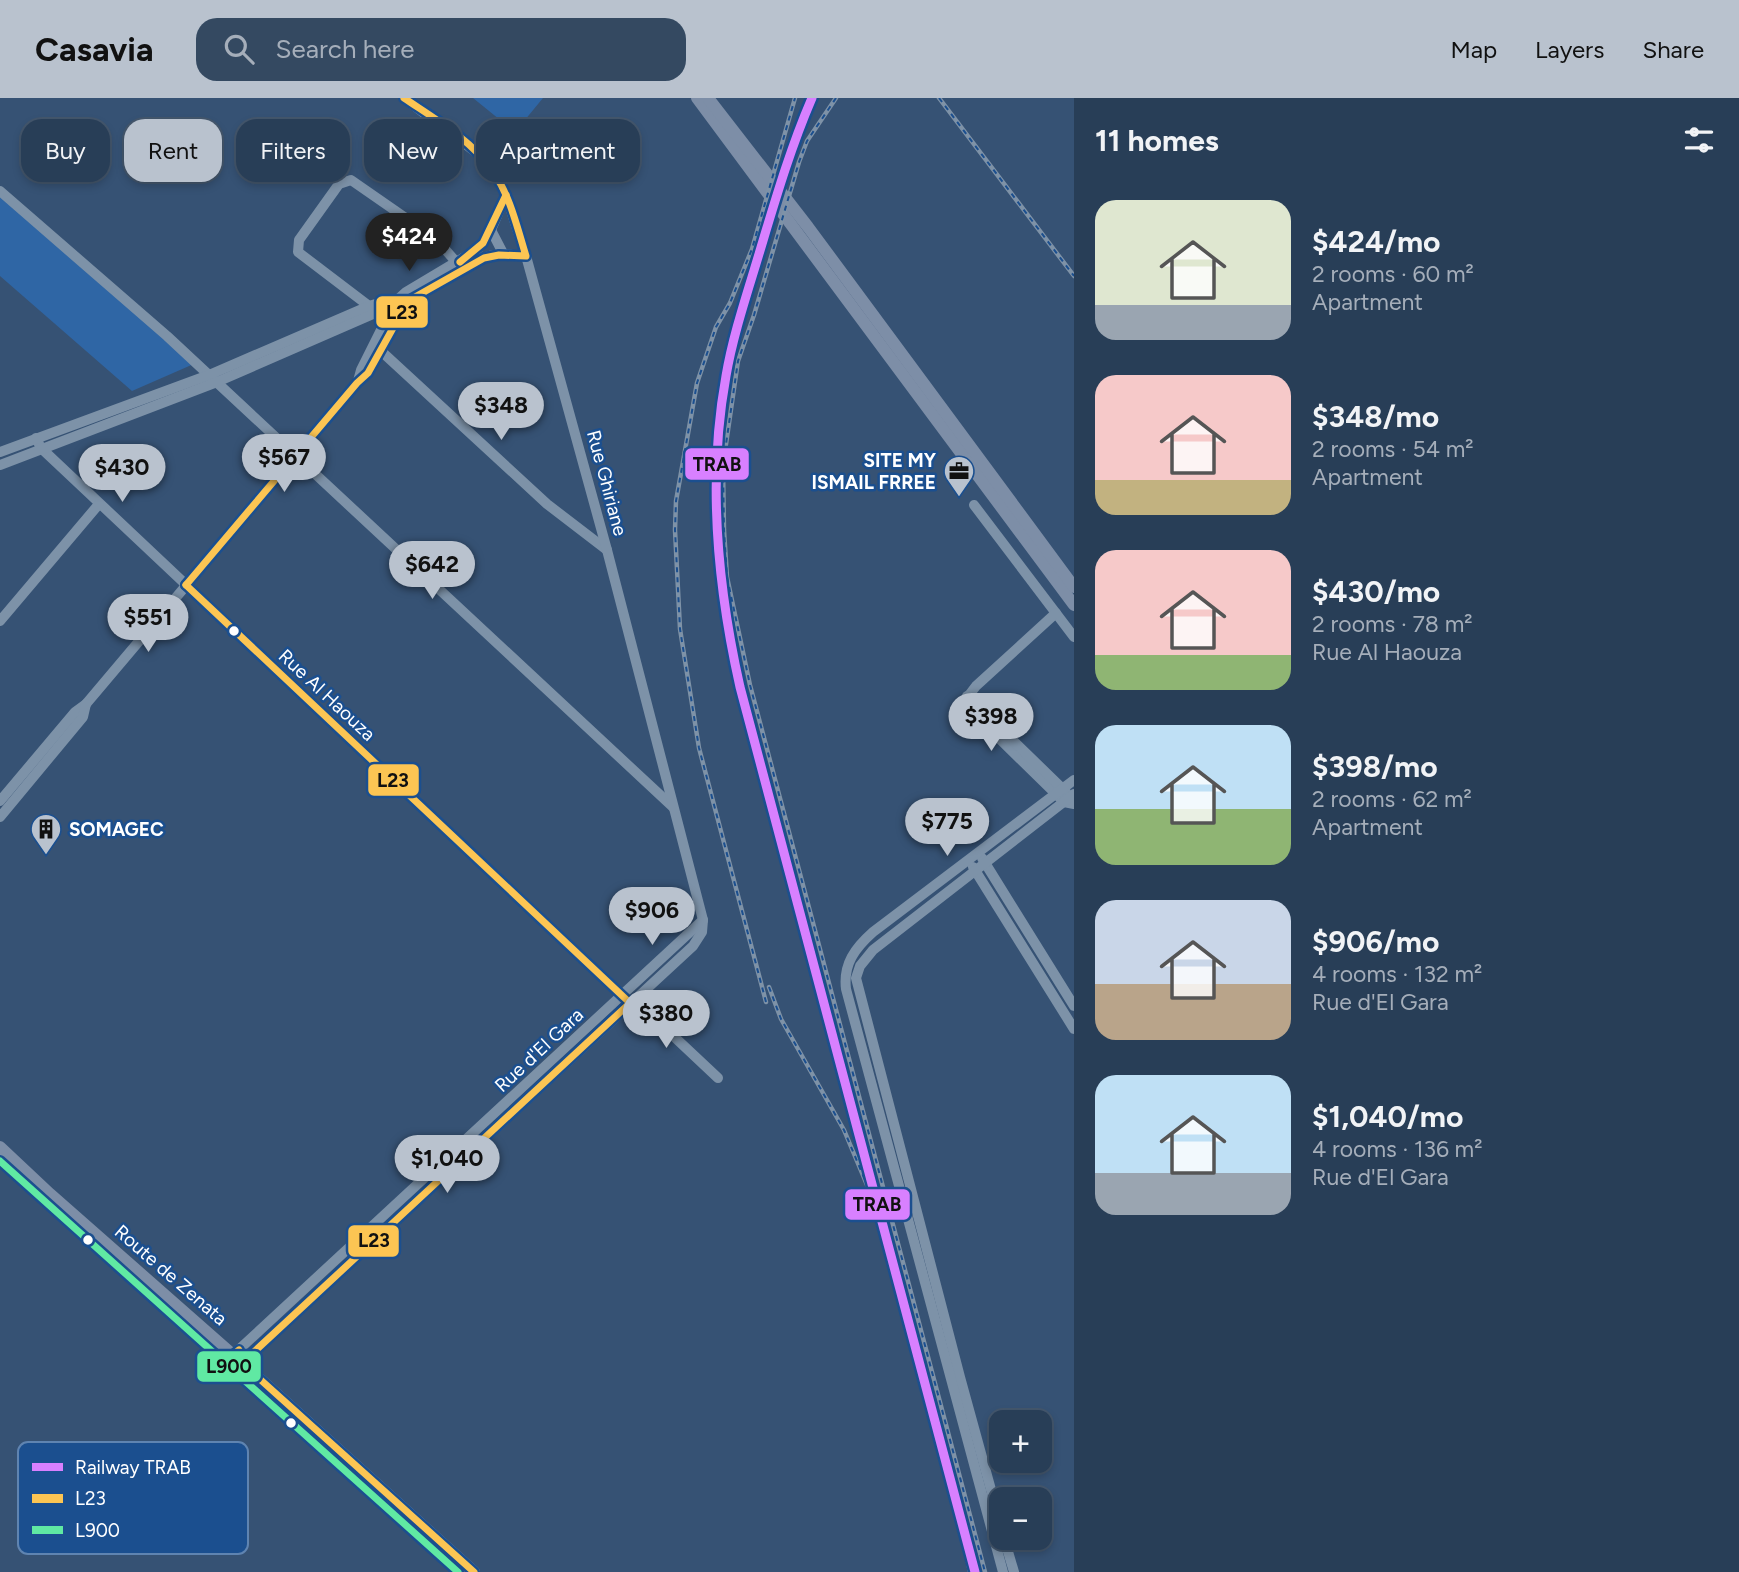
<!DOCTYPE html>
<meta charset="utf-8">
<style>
:root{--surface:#283e57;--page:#344961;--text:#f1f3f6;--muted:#a5aeba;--line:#44576d;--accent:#b9c2ce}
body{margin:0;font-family:Figtree,sans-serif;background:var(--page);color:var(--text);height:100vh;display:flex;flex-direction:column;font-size:26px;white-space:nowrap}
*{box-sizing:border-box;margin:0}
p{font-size:23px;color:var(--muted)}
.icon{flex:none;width:38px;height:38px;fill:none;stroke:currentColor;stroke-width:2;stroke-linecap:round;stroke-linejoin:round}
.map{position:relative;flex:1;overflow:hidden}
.side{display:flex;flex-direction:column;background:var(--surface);width:665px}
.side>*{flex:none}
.hud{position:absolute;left:21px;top:21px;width:665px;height:63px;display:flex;gap:14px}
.buttons{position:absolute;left:989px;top:1312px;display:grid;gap:14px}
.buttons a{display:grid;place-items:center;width:63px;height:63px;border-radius:14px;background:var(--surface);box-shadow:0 4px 10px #0003,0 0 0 2px var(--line);font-size:35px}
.price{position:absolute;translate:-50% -60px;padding:0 16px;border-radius:24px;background:var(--accent);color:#111;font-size:23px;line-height:46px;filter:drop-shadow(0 2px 4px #0008)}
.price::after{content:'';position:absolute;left:50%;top:42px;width:21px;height:16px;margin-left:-10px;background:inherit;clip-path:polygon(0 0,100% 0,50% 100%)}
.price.selected{background:#222;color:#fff}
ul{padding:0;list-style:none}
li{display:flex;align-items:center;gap:21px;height:175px;padding:0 21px}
li span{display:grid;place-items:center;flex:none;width:196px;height:140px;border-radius:21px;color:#555}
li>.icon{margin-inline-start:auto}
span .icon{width:84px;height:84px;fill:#fffc;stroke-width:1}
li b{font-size:30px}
h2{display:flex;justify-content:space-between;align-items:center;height:84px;padding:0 21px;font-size:30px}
.pill{padding:0 24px;border-radius:21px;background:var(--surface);box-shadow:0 4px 10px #0003,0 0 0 2px var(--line);font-size:24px;line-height:63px}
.pill.selected{background:var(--accent);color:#111}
header{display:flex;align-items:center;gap:42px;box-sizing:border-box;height:98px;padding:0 35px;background:var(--accent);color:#111}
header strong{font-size:33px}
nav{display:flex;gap:38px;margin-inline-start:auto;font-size:24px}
.search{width:490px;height:63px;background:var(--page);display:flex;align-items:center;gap:18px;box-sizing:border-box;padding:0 24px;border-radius:21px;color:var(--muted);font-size:26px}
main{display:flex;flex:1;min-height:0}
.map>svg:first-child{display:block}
.green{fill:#2f66a5}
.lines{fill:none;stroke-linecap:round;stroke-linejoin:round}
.minor{stroke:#7d92a8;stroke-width:10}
.major{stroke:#7d8ea7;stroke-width:12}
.rail-casing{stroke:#7e92a7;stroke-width:4.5}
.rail{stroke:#1b4f8f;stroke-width:2;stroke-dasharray:5;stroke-linecap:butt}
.bus-1-casing{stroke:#1b4f8f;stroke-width:12}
.bus-2-casing{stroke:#1b4f8f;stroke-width:12}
.bus-1{stroke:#fcc553;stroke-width:7}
.bus-2{stroke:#60e9a3;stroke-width:7}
.rail-1-casing{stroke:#1b4f8f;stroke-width:14}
.rail-1{stroke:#d880ff;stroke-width:9}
.bus-dot{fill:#fff;stroke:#1b4f8f;stroke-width:2.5}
.labels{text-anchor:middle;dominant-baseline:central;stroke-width:5;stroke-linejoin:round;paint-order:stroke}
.poi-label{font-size:19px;font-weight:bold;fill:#fff;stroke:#1b4f8f;text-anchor:end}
.street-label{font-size:19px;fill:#fff;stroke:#1b4f8f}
.key{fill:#1b4f8f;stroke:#5f84b1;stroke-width:2}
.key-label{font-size:19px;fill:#fff}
.line-badge{stroke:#1b4f8f;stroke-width:2.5}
.pale-badge-label{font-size:19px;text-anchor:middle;font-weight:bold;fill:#111}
</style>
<header>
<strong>Casavia</strong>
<div class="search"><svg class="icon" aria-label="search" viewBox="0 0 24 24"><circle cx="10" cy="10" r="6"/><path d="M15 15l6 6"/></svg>Search here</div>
<nav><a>Map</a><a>Layers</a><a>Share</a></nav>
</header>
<main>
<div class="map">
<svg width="1074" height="1474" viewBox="0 0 1074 1474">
<rect width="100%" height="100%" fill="#365274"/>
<g class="green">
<path d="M473 0H543L515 34Z"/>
<path d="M0 92 196 265 132 293 0 178Z"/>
</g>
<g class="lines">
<g class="minor">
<path d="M0 93 167 238 673 709"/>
<path d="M491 132 504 157"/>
<path d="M369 208 298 154 299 142 339 86 351 82 436 141 457 165"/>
<path d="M381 253 547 406 607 452"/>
<path d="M358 283 361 272 395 204 406 194 478 151 491 132 506 97"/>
<path d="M36 340 41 350 630 905"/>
<path d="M0 354 209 277 369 208 389 202 404 208"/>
<path d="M0 367 217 284 387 210 401 212"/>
<path d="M974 407 1074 539"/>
<path d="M1056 515 976 588 963 605 1064 704 1074 706"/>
<path d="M0 523 99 406"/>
<path d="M967 598 1066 694"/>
<path d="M0 703 75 614 86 606 357 285C379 265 388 236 402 211 408 200 475 162 489 158 501 154 514 158 526 158"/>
<path d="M0 719 83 619 86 606"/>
<path d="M982 760 1074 908"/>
<path d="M973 769 1074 931"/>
<path d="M634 901 718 980"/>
<path d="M233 1257 703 822"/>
<path d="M242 1265 693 848 702 834 703 822 607 452 526 158 506 97 492 71 477 55 404 0"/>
<path d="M1001 1428 960 1279 856 880 860 868 873 852 1074 696"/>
<path d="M1004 1440 1014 1474"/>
<path d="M1003 1474 846 891C843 866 855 850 873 834L1074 682"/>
</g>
<g class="major">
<path d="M697 0 1074 507"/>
<path d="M708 0 808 129 1074 489"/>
<path d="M0 1049 50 1096 242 1265 474 1474"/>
</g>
<g class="rail-casing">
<g id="rail">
<path d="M836 0 807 43 799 64 754 217 738 263 723 367 724 432 727 479 750 587 985 1474"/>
<path d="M939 0 1074 178"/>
<path d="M795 50 816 0"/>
<path d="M769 889 781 921 844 1032 867 1087"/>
<path d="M766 904 699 650 680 531 675 432 676 403 697 285 716 229 730 205 752 151 795 0"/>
<path d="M954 1395 970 1474"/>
</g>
</g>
<use href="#rail" class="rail"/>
<g class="bus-1-casing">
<g id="bus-1">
<path d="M460 164 483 145 506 97"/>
<path d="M186 487 630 905 242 1265"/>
<path d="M186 487 357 285 368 275 408 203 484 160 499 157 526 158C517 129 510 97 492 72 470 41 435 21 404 0"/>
<path d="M239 1252 233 1257 474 1474"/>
</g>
</g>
<g class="bus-2-casing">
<path id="bus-2" d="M0 1063 458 1474"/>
</g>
<use href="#bus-1" class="bus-1"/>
<use href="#bus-2" class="bus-2"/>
<g class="rail-1-casing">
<path id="rail-1" d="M812 0C790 51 775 103 759 156 747 196 733 237 726 278 707 382 717 487 740 589L975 1474"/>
</g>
<use href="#rail-1" class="rail-1"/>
</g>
<defs>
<g id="office-pin" transform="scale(1.575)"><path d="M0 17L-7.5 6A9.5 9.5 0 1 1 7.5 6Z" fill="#b9c2ce" stroke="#1b4f8f"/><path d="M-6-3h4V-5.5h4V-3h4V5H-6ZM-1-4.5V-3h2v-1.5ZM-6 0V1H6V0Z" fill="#111"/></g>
<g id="building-pin" transform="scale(1.575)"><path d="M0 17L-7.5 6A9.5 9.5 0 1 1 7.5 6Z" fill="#b9c2ce" stroke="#1b4f8f"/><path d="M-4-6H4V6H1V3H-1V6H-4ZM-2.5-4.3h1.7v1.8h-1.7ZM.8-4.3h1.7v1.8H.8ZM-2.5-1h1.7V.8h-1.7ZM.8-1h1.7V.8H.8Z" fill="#111"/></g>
</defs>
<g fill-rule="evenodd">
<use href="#office-pin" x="959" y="373"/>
<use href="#building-pin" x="46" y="731"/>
</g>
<g class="bus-dot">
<circle cx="234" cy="533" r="6"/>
<circle cx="88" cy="1142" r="6"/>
<circle cx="291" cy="1325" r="6"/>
</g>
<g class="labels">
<g class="poi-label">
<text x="936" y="362">SITE MY<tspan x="936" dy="22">ISMAIL FRREE</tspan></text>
<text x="69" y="731" text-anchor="start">SOMAGEC</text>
</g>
<g class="street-label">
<text transform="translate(607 385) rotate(75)">Rue Ghiriane</text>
<text transform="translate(327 597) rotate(43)">Rue Al Haouza</text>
<text transform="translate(539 952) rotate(-43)">Rue d'El Gara</text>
<text transform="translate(171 1177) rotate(41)">Route de Zenata</text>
</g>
</g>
<rect x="18" y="1344" width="230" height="112" rx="10" class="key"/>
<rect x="32" y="1365" width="31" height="8" fill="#d880ff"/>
<rect x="32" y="1396" width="31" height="9" fill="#fcc553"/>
<rect x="32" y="1428" width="31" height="8" fill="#60e9a3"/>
<g class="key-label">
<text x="75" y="1376">Railway TRAB</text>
<text x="75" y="1407">L23</text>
<text x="75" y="1439">L900</text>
</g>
<g class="line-badge">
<rect x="375" y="197" width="54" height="34" rx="7" fill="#fcc553"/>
<rect x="684" y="349" width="66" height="34" rx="7" fill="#d880ff"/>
<rect x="367" y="665" width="53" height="34" rx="7" fill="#fcc553"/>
<rect x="844" y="1090" width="67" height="33" rx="7" fill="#d880ff"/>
<rect x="347" y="1126" width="53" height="34" rx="7" fill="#fcc553"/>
<rect x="196" y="1252" width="66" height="33" rx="7" fill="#60e9a3"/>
</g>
<g class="pale-badge-label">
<text x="402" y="221">L23</text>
<text x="717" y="373">TRAB</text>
<text x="393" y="689">L23</text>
<text x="877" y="1113">TRAB</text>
<text x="374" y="1149">L23</text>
<text x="229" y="1275">L900</text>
</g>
</svg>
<div class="buttons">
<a>+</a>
<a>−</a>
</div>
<b class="price selected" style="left:409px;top:175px">$424</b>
<b class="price" style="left:501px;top:344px">$348</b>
<b class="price" style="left:284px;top:396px">$567</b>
<b class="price" style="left:122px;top:406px">$430</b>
<b class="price" style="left:432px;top:503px">$642</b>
<b class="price" style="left:148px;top:556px">$551</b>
<b class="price" style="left:991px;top:655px">$398</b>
<b class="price" style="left:947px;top:760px">$775</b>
<b class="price" style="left:652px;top:849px">$906</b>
<b class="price" style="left:666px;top:952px">$380</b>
<b class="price" style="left:447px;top:1097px">$1,040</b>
<div class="hud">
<a class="pill">Buy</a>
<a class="pill selected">Rent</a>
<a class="pill">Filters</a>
<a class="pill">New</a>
<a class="pill">Apartment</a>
</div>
</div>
<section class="side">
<h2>11 homes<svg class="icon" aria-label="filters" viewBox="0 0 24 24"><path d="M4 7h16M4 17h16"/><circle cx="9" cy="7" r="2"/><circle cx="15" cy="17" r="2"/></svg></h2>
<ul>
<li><span style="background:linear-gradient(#dfe7d0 75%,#9aa5b1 0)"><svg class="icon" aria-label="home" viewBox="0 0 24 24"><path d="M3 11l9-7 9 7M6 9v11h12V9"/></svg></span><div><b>$424/mo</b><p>2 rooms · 60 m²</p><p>Apartment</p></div></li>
<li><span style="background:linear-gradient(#f6c9c9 75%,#c2b280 0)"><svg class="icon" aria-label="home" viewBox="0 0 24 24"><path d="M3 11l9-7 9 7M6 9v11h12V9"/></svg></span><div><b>$348/mo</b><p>2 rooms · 54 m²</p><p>Apartment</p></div></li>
<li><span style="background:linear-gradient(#f6c9c9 75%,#8fb573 0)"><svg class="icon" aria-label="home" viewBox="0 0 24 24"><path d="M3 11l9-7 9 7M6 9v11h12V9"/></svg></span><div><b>$430/mo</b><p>2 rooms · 78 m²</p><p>Rue Al Haouza</p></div></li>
<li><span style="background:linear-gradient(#bfe0f5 60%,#8fb573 0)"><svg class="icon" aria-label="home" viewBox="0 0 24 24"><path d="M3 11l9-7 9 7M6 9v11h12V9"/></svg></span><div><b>$398/mo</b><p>2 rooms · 62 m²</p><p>Apartment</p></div></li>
<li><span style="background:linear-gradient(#c9d6e8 60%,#b9a48a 0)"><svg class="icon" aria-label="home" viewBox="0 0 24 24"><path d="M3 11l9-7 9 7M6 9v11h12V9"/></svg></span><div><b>$906/mo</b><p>4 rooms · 132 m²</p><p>Rue d'El Gara</p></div></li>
<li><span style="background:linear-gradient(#bfe0f5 70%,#9aa5b1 0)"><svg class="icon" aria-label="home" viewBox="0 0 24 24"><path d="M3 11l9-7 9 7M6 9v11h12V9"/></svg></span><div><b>$1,040/mo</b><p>4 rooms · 136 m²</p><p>Rue d'El Gara</p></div></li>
</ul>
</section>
</main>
